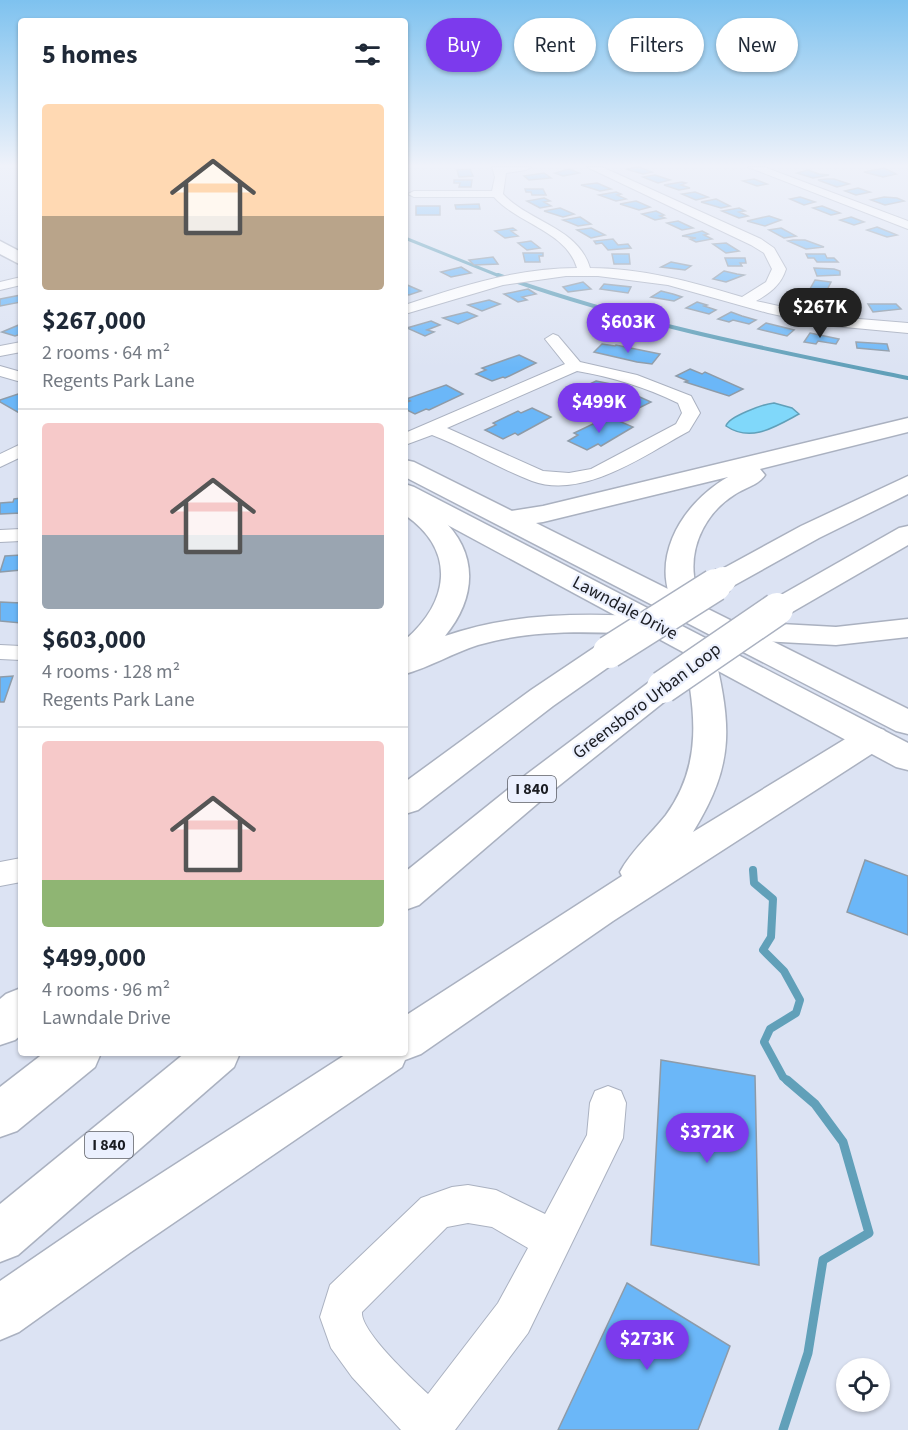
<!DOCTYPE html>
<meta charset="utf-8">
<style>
:root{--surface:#fff;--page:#f2f2f3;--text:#1f2937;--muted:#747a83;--line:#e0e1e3;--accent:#7c3aed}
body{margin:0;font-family:"Source Sans 3",sans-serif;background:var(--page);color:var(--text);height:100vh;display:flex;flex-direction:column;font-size:22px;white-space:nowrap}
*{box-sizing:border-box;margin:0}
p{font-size:20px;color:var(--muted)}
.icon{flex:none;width:33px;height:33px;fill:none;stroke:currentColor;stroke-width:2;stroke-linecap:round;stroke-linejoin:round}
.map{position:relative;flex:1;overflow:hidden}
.details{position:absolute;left:18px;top:18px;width:390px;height:1038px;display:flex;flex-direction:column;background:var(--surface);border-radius:6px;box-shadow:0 2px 4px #0004}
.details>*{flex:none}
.guide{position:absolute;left:426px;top:18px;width:392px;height:54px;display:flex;gap:12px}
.buttons{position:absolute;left:836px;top:1358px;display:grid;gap:12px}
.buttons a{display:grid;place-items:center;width:54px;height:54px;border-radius:50%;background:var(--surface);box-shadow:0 2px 4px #0004;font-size:30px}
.price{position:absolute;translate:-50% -51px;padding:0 14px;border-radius:21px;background:var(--accent);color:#fff;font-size:20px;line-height:39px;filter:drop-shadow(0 2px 3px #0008)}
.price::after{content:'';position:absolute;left:50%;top:36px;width:18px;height:14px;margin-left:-9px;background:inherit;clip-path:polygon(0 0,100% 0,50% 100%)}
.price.selected{background:#222;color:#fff}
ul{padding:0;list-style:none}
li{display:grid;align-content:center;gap:12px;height:318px;padding:0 24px}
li+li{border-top:2px solid var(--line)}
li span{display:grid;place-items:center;height:186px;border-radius:6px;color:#555}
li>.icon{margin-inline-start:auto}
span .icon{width:108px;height:108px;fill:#fffc;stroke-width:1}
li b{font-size:26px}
h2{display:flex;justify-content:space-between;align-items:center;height:72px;padding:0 24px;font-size:26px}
.chip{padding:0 21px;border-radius:27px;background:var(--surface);box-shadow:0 2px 4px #0004;font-size:21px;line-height:54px}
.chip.selected{background:var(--accent);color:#fff}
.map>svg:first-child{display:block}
.water{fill:#80d8fa;stroke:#61a0b9;stroke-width:1.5}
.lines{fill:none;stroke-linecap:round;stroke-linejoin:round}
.stream-far3{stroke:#61a0b9;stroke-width:3}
.stream-far2{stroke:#61a0b9;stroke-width:4}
.stream-far1{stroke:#61a0b9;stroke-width:8}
.stream{stroke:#61a0b9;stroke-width:9}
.building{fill:#6bb7f8;stroke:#8e9ba8;stroke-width:1.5}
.minor-casing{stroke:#aab1c0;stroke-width:2}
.major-casing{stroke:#aab1c0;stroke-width:3}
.highway-casing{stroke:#aab1c0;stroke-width:3}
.minor{fill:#fff;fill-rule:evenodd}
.major{fill:#fff;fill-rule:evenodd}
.highway{fill:#fff;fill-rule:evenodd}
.highway-bridge-far1-casing{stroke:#aab1c0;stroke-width:28;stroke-linecap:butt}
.highway-bridge-casing{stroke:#aab1c0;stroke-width:35;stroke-linecap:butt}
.highway-bridge-far1{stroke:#fff;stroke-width:26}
.highway-bridge{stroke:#fff;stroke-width:32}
.labels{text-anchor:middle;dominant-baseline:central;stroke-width:4.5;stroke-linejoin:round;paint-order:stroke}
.shield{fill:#ebf0fe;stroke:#595c64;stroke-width:1.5}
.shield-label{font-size:16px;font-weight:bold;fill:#1a1c22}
.street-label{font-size:18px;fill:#1a1c22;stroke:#ebf0fe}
</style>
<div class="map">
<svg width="908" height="1430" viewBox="0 0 908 1430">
<rect width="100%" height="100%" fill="#dce3f3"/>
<path class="water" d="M774 403 792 408 799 414C775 427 751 443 726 426 728 417 763 404 774 403Z"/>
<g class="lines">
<path class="stream-far3" d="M405 238 502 277"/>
<path class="stream-far2" d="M498 275C631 323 770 350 908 378"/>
<path class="stream-far1" d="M753 870 754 883 773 899 771 937 763 950 784 971 800 1000 796 1013 770 1029 764 1042 783 1077 789 1082"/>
<path class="stream" d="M783 1430 808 1353 823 1260 869 1233 843 1142 815 1104 787 1080"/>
</g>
<g class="building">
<path d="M639 167 652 172 643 174 626 169Z"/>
<path d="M884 168 896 174 883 177 864 172Z"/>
<path d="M470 169 473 176 459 177 457 170Z"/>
<path d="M569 169 579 173 563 176 555 173Z"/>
<path d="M808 170 819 174 829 175 813 178 797 173Z"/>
<path d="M544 173 551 178 529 180 524 176Z"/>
<path d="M655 175 670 180 658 183 643 177Z"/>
<path d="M754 179 767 184 757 186 743 181Z"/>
<path d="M826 179H834L849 184 837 187 818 180Z"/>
<path d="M454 180H472L471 187H459L460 183H454Z"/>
<path d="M682 182 686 183 681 185 690 188 679 190 664 185Z"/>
<path d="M597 183 611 189 600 191 581 185Z"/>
<path d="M858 188 870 192 856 195 845 191Z"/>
<path d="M525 189H543L546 195H532L531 192H526Z"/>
<path d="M616 192 621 194 617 195 626 199 616 201 599 195Z"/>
<path d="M695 192 708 197 696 200 682 194Z"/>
<path d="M800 197 815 202 804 205 790 199Z"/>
<path d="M884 197 897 198 904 201 885 205 871 200Z"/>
<path d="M544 198 550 201 544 202 551 206 540 208 527 201Z"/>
<path d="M716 199 730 206 721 208 701 202Z"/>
<path d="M636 201 650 207 639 210 620 204Z"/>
<path d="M479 204 480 209H456L455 205Z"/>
<rect x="416" y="206" width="24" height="9"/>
<path d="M822 206 840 213 831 215 813 208Z"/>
<path d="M560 208 574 214 563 217 544 211Z"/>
<path d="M739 208 745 211 739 212 748 216 739 218 722 211Z"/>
<path d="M656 211 664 215 660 216 665 218 655 220 642 214Z"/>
<path d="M769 216 781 220 765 226 747 221Z"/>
<path d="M580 217 591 224 578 226 563 220Z"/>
<path d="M851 217 864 222 854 225 840 220Z"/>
<path d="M678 221 693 228 682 230 667 223Z"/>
<path d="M877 227 897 235 887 237 867 230Z"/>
<path d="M513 228 516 230 511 231 518 236 505 238 495 231Z"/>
<path d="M591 228 605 235 591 238 577 230Z"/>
<path d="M781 228 796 236 784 238 769 230Z"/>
<path d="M702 231 708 234 704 235 712 239 696 242 690 239 696 238 682 236Z"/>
<path d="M613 239 618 245 628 244 631 248 608 250 602 243 596 244 594 241Z"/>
<path d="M793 240H805L824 247 806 249 788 241Z"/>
<path d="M531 241 540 248 527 250 518 243Z"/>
<path d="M726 243 739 251 726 253 713 244Z"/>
<path d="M523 253H543V256H539L540 262H525Z"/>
<path d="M612 254H629L630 264H614Z"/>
<path d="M806 254H825L827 258H834L838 262H817L814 258H808Z"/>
<path d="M493 257 498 264 474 265 469 260Z"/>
<path d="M725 258H745L746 263H740L742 266H728Z"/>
<path d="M671 262 691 266 685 270 661 267Z"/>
<path d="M461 267 471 273 451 277 441 272Z"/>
<path d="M814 268 834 269 840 271V275L817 276Z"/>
<path d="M724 271 737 274 744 275 726 282 713 279Z"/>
<path d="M815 280 831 282 826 292 810 289Z"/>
<path d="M583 282 591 289 568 292 563 287Z"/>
<path d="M405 284 421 291 409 295 405 294Z"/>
<path d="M604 284 631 287 628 293 600 289Z"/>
<path d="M528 289 536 294 522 297 527 300 518 302 504 294Z"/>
<path d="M661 291 673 294 682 297 674 301 651 297Z"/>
<path d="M802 294 822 299 814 306 798 303 803 299 799 298Z"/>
<path d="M21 295V302L0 306V299Z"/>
<path d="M489 300 500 304 482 311 468 305Z"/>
<path d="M697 302 707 305 704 306 716 310 709 314 686 308Z"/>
<path d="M868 304H896L901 309 873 312Z"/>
<path d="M467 312 477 316 458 324 443 318Z"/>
<path d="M731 312 742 316 756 320 749 324 733 320 729 322 718 319Z"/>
<path d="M431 321 440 325 427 330 434 332 425 336 407 328Z"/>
<path d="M766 323 794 330 787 336 758 329Z"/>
<path d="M21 324V334L15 336 2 332Z"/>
<path d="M810 333 839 339 836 344 818 341 816 344 804 342Z"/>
<path d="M856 342 887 344 889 351 857 348Z"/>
<path d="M602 344 615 346 616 345 660 354 652 364 637 362 594 352Z"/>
<path d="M519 355 536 363 505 378 503 377 492 381 476 374 486 370 482 368Z"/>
<path d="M690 369 702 374 705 372 743 389 729 396 685 382 688 381 676 376Z"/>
<path d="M596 381 611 384 651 402 635 410 577 390Z"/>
<path d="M446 385 463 394 429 410 426 409 415 414 405 409V403L410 401 406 399Z"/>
<path d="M18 394 21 395V414L0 402V400Z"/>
<path d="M532 408 551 417 518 435 515 433 503 439 485 430 496 425 493 423 518 411 521 413Z"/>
<path d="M612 418 633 427 601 446 598 444 587 450 568 441 578 435 574 433 599 421 602 423Z"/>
<path d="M21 498V513L0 514V503L13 502 14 499Z"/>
<path d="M21 555V570L0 572 5 556Z"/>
<path d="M0 602 21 603V623L0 621Z"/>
<path d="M13 676 4 702H0V677Z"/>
<path d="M865 860 908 876V935L847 912Z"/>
<path d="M661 1060 755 1076 759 1265 651 1245Z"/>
<path d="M627 1283 730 1346 698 1430H558Z"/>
</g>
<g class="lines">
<g class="minor-casing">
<g id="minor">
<path d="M492 167H531L526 170 506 173 503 194C529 222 578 227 590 268 642 268 693 282 742 297L766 282 772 269 764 253 751 245 587 167H602L761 239 774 248 786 269C781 285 770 293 756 301L823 316 908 323V333L823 325 768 313 668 285 598 276H566L503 285 405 314V305C460 286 518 268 577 268 566 231 518 224 494 197H414L408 194 414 191H492L495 177Z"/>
<path d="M748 167H764L908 221V229Z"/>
<path d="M21 277V285L0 290V282Z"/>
<path d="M553 334 558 336 580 362 637 375 691 396 700 413 689 431C646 454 584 500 532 481 498 468 466 448 432 435L405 445V433L565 364 545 339ZM577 371C612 377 645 387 678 403L682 413 676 424 591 469 569 473 543 471 447 428Z"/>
<path d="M21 342V352L0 356V346Z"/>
<path d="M0 366 21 372V382L0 376Z"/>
<path d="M21 444V457L0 467V454Z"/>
<path d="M21 529V541L0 542V530Z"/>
<path d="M0 645 21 646V660L0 659Z"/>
<path d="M21 858V882L0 886V862Z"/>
<path d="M608 1086 621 1091 626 1103 623 1138 528 1333 455 1430H401L352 1377 331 1348 320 1317 330 1285 421 1198 452 1187 468 1185 496 1190 545 1214 587 1135 590 1103 595 1091ZM468 1223 492 1227 528 1248 498 1303 428 1394C413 1380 360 1331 362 1312L447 1227Z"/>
</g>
</g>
<g class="major-casing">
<g id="major">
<path d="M0 241 21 252V265L0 254Z"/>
<path d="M405 460 414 462 908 709V734L896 731 405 477Z"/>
<path d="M405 484 414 487 908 743V770L896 767 405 502Z"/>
</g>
</g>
<g class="highway-casing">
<g id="highway">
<path d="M908 418V432L760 469 765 475C759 485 744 488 734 495 707 512 690 544 694 576 696 588 702 600 706 612L701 618 691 621 681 618C644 566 679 505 728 477L543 522 508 527 499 525 495 519 499 513 543 506Z"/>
<path d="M908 476V494L819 538 733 586 723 589 713 586 709 580 713 574 801 526Z"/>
<path d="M405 495C419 499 429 508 440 517 479 552 477 597 445 636 514 612 586 613 658 617L669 620 673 626 669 632 658 635C599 632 536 628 478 645 453 653 430 667 405 674V640C449 602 457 551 405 515Z"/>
<path d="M908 526V545L787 615 777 618 767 615 762 609 767 603 899 528Z"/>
<path d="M908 619V637L836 645 726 639 715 636 711 630 715 624 726 621 836 627Z"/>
<path d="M698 637 709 640 713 647C731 725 736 762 693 832L860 730 872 726 884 730 889 738 884 746 613 921 421 1054 405 1060 402 1067 131 1252 19 1332 0 1340V1281L95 1216 348 1053H405V1016L622 876 620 872C631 851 651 834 666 815 705 761 694 707 683 647L687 640Z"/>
<path d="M609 642 620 645 624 652 620 659 553 706 418 810 405 814V782L531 690 598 645Z"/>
<path d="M663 677 674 680 679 687 674 694 551 792 419 905 405 910V872L527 774 652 680Z"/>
<path d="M21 988V1035L15 1040 0 1045V999L6 994Z"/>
<path d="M44 1053H101L95 1067 17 1131 0 1137V1087Z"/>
<path d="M185 1053H240L234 1067 18 1255 0 1262V1204Z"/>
</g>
</g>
<use href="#minor" class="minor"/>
<use href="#major" class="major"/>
<use href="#highway" class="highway"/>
<g class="highway-bridge-far1-casing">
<path id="highway-bridge-far1" d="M712 587 723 580"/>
</g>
<g class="highway-bridge-casing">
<g id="highway-bridge">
<path d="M609 652 715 585"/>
<path d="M663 687 777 609"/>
</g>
</g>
<use href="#highway-bridge-far1" class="highway-bridge-far1"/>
<use href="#highway-bridge" class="highway-bridge"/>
</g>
<linearGradient id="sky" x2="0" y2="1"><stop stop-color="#7ec2ef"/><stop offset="0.45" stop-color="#eff2fa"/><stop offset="1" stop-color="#eff2fa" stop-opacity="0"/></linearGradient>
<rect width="908" height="368" fill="url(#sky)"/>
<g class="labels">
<g class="shield">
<rect x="508" y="776" width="48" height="26" rx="4.5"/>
<rect x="85" y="1132" width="48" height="26" rx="4.5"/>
</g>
<g class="shield-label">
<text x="532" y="789">I 840</text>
<text x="109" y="1145">I 840</text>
</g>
<g class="street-label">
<text transform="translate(625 608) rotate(28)">Lawndale Drive</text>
<text transform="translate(647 701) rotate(-37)">Greensboro Urban Loop</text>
</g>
</g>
</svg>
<div class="buttons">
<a><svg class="icon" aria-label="locate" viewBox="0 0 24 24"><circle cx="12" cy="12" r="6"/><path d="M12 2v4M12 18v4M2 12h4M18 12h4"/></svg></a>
</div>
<b class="price selected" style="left:820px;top:339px">$267K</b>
<b class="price" style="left:628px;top:354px">$603K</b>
<b class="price" style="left:599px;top:434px">$499K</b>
<b class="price" style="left:707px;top:1164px">$372K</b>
<b class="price" style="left:647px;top:1371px">$273K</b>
<div class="guide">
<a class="chip selected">Buy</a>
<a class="chip">Rent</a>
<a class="chip">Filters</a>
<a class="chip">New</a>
</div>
<section class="details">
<h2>5 homes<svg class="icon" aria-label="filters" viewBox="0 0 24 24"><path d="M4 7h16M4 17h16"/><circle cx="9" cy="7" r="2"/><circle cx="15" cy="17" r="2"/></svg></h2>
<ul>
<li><span style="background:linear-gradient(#ffd9b3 60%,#b9a48a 0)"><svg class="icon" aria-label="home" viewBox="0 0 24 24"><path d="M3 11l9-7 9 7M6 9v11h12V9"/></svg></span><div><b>$267,000</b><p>2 rooms · 64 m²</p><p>Regents Park Lane</p></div></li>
<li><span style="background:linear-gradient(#f6c9c9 60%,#9aa5b1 0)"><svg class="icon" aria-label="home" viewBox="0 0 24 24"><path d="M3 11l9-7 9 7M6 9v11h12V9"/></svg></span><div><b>$603,000</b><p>4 rooms · 128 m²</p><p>Regents Park Lane</p></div></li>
<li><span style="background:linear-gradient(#f6c9c9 75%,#8fb573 0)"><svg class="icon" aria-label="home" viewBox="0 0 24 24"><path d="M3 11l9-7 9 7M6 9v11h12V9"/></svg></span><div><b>$499,000</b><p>4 rooms · 96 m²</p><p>Lawndale Drive</p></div></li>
</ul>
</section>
</div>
